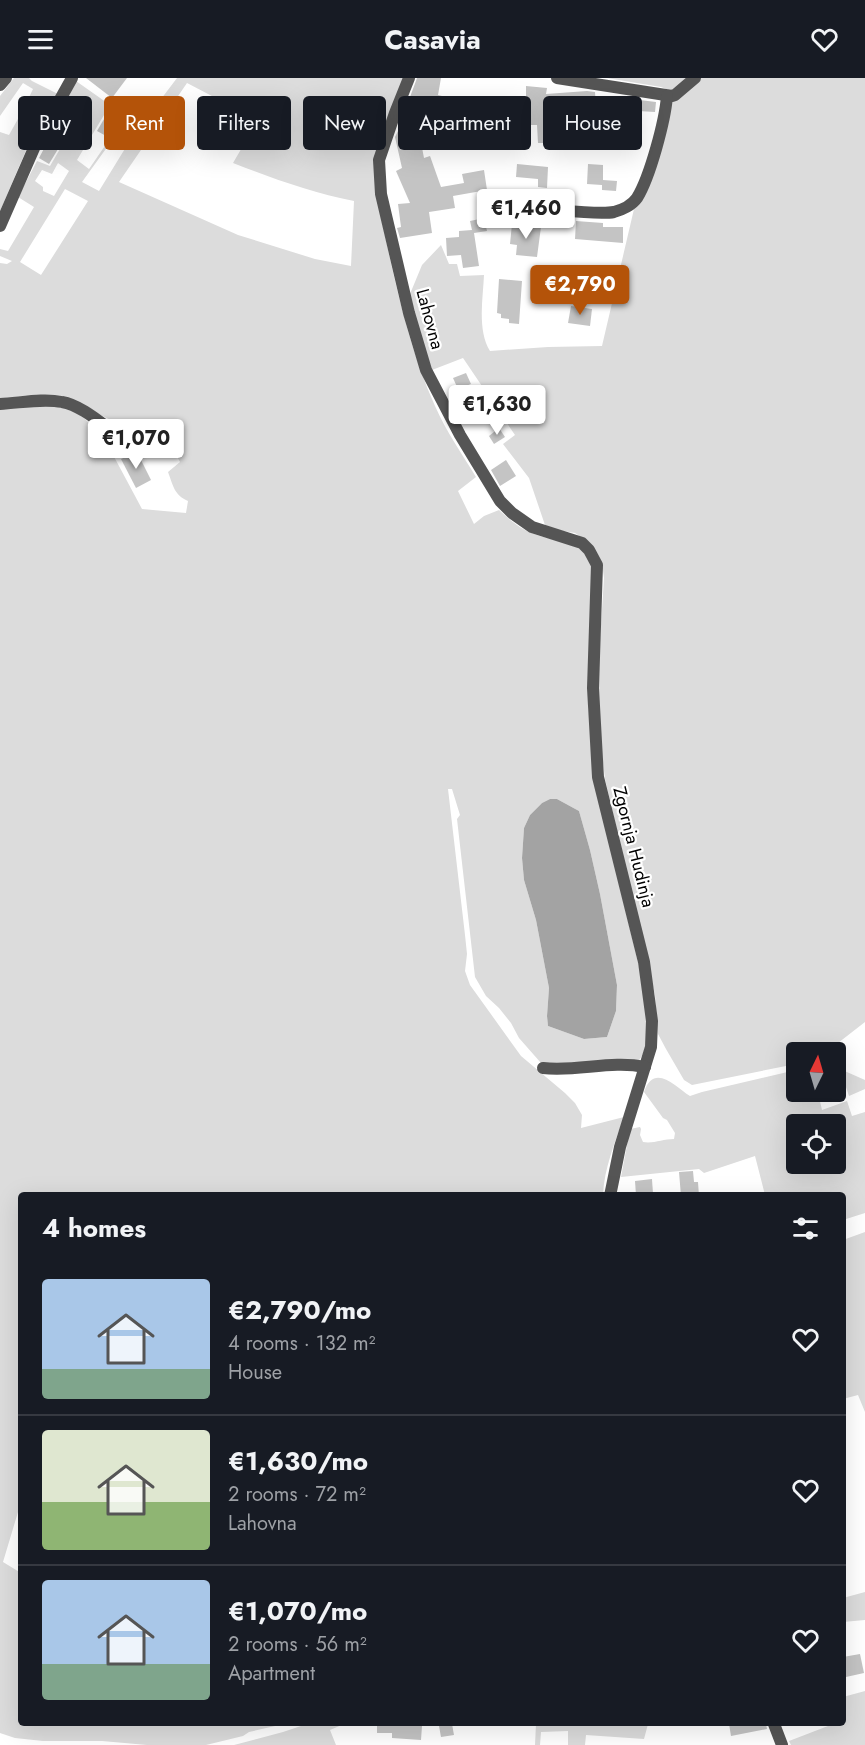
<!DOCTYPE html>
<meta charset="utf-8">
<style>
:root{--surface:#171b24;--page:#20242c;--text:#f1f3f6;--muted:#9ea1a6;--line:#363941;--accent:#b45309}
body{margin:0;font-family:Jost,sans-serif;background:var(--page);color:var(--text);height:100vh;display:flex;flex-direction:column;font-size:22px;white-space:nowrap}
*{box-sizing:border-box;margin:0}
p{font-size:20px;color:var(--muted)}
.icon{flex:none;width:33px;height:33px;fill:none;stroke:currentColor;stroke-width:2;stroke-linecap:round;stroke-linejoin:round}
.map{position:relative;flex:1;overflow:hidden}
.side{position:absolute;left:18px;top:1114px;width:828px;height:534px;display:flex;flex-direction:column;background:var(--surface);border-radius:6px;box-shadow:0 6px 24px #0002}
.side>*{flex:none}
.banner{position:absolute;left:18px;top:18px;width:830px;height:54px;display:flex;gap:12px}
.needle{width:39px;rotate:5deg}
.controls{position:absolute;left:786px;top:964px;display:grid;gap:12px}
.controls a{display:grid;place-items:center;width:60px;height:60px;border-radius:6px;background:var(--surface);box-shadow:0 6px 24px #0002;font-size:30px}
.price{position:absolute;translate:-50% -51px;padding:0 14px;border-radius:6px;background:#fff;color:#222;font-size:20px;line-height:39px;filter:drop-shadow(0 2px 3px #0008)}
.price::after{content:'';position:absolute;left:50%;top:36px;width:18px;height:14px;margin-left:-9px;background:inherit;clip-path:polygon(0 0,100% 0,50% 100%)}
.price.on{background:var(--accent);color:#fff}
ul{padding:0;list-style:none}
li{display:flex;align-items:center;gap:18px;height:150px;padding:0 24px}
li+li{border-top:2px solid var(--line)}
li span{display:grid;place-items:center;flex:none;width:168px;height:120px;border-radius:6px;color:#555}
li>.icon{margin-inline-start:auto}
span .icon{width:72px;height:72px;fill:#fffc;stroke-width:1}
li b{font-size:26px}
h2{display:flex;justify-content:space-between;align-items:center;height:72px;padding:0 24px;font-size:26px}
.pill{padding:0 21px;border-radius:6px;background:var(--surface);box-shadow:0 6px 24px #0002;font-size:21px;line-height:54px}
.pill.on{background:var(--accent);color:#fff}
header{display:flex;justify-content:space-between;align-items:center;height:78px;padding:0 24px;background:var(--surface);font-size:27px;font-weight:700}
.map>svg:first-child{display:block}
.green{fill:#dcdcdc;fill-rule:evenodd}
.water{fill:#a3a3a3}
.building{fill:#c4c4c4}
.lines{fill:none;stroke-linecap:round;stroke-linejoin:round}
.minor{stroke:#555;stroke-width:12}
.labels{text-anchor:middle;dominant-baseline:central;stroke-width:4.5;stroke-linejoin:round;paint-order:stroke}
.street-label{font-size:18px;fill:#000;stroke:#fff}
</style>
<header><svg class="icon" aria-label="menu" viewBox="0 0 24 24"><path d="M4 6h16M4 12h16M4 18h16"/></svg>Casavia<svg class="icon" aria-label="heart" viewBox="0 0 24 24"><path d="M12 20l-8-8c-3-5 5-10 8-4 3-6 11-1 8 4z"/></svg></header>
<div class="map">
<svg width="865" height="1667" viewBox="0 0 865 1667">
<rect width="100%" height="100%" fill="#fff"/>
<g class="green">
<path d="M14 0H29L32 3 58 16 30 63 0 133V54L9 57 23 32 33 11 23 5 0 38V18Z"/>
<path d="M177 0H404L377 74 375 99 376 117C392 188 405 261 435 328 446 353 462 376 476 399L458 413 474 446 484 438 499 432C510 442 520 451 534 456 565 467 592 461 595 504L588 625 595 705 644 910C646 930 655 981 630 988 619 991 608 985 597 985 578 985 560 987 541 985L519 960 511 945 499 930 486 918 475 899 457 741 460 737 452 711H448L465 857 467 876 465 893 470 907 521 978 565 1015 575 1025 582 1037 581 1050 624 1039C615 1064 604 1091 603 1117L21 1118V1424L3 1484 21 1495V1646H284L249 1654 243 1658 206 1667H147L102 1663H43L15 1660 0 1655V329L60 326 79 335 104 360 142 431 186 435 188 423C174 417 173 407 168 394L180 384 175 374C155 373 140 365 126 349L68 322 53 320 0 322V185L7 186 12 183 0 178V171L8 173 34 129 18 119 37 83 50 88 84 30 66 19 76 3 110 27 77 82 89 91 120 46 131 48 143 26 152 33ZM187 5 258 42 233 85C272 100 312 115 354 123L351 188 315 181 238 157 119 104ZM113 61 126 69 99 113 82 104ZM58 85 69 93 54 118 43 113V109L35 103 42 92 52 96ZM65 111 88 123 41 197 20 184ZM550 721H557L579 733 590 772 600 816 617 907 616 933 607 959 584 961 548 948 547 938 549 910 536 842 524 802 522 780 524 750 530 737 542 725Z"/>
<path d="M607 0H691L674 14 661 9Z"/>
<path d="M699 0H865V944L838 965 830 975H796V986L692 1007 684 1002 666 971 658 956 655 917 605 701 596 625 604 500 603 493 590 465 575 455 546 450 529 400 503 366 515 357 463 280 432 292 421 261 410 216 422 187 441 167 449 186H457L460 198 484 197C483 220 477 252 490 273L548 269 602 268 634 131 671 25Z"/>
<path d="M840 991 865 1002V1011L849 1018Z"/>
<path d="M796 992V1014H812V1017L819 1019 822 1032 847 1023 852 1038 865 1034V1135L843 1142V1118L765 1117 755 1078 704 1095 699 1091 621 1099 630 1051 640 1049 641 1051 640 1057 643 1064C653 1066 663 1061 674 1061L675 1055 667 1042 663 1040 644 1014C654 984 676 1009 690 1018L702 1014ZM796 1047H836V1086H796Z"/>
<path d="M865 1154V1334L858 1317 843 1321V1162Z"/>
<path d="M865 1514V1542L843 1544V1520Z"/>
<path d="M865 1613V1667H791L789 1663 828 1648V1646H843V1619Z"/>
<path d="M307 1646H344L330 1652 336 1667H234L283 1654Z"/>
<path d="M536 1646H648L644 1661 586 1657 585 1667H568V1653L541 1654 540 1667H535Z"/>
</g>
<path class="water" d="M550 721H557L579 733 590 772 600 816 617 907 616 933 607 959 584 961 548 948 547 938 549 910 536 842 524 802 522 780 524 750 530 737 542 725Z"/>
<g class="building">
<path d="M86 0H127L112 20Z"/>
<path d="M417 0H441L438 17 446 19 441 35 421 29 422 24 410 19Z"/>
<path d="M526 8 547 10 546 16 587 13 595 14 596 29 548 32 550 65H538L537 47H526Z"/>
<path d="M623 20 656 24 655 34 638 33 637 37 621 35Z"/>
<path d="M68 25 79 32 68 50 57 44Z"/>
<path d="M107 36 118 42 108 59 97 53Z"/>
<rect x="591" y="39" width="11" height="11"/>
<path d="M418 49 424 80 430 78 441 109 464 105 462 96 484 92 487 112 453 118 455 130 429 134 432 155 400 160 397 150 401 149 398 126 410 125 396 93 402 90 395 59 398 53Z"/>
<path d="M47 65 58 71 49 86 39 80Z"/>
<path d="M517 86 548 89 547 110 538 109V101L516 99Z"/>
<path d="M588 86 603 87V102L617 103 616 113 602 112V107L587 106Z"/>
<path d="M484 140 487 153 474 155 479 188 463 190 461 177 447 178 446 160 459 159V153L472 152 470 143Z"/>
<path d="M576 143 603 145V149H623V165L575 161Z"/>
<path d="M512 146 541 149 537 179 516 177 517 167 510 166Z"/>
<path d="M499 201 522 203 519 246 509 245V241L501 240V236L497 235Z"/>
<path d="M571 228 592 231 590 248 568 245Z"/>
<path d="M466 295 471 306 458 311 453 300Z"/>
<path d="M499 350 505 359 494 366 489 358Z"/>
<path d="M137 374 151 402 136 410 121 381Z"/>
<path d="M506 382 516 398 500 408 491 392Z"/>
<path d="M693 1093 694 1104H698L699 1118H681L679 1094Z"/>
<path d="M652 1101 653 1116 636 1117 635 1103Z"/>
<path d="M860 1576 864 1595 846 1599 843 1579Z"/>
<path d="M377 1646H409V1647L422 1648 421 1662 392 1660V1655H377Z"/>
<path d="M452 1646 454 1657 441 1659 439 1648Z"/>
<path d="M729 1646H766L767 1651 731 1658Z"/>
</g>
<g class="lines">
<g class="minor">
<path d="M409 0 395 35 379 82 381 116 409 235 426 292 460 357 500 423 512 435 532 449 582 465 589 472 597 487 593 610 598 699 644 884 652 943 651 969 620 1069 610 1118"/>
<path d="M557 0 672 18 675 17 695 0"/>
<path d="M0 7 6 0"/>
<path d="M544 131C561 132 599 137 614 134 622 132 632 127 637 120 650 99 665 43 667 18"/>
<path d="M0 148 38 61 72 0"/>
<path d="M0 326C20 325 43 320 62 324 81 327 103 347 119 358"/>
<path d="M543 990C577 994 611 982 645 989"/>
<path d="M774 1646 782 1667"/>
</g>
</g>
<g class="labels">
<g class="street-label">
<text transform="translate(430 241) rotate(75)">Lahovna</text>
<text transform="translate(634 769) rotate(76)">Zgornja Hudinja</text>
</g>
</g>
</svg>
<div class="controls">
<a><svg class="needle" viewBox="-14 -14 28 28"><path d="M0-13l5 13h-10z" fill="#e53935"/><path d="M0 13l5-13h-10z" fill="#9ea1a6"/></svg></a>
<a><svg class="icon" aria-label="locate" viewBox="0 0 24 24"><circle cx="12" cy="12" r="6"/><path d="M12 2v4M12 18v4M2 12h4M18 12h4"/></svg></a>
</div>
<b class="price" style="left:526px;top:162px">€1,460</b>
<b class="price on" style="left:580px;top:238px">€2,790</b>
<b class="price" style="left:497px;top:358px">€1,630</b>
<b class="price" style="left:136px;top:392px">€1,070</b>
<div class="banner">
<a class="pill">Buy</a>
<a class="pill on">Rent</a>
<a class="pill">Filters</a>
<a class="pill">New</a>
<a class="pill">Apartment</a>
<a class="pill">House</a>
</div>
<section class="side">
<h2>4 homes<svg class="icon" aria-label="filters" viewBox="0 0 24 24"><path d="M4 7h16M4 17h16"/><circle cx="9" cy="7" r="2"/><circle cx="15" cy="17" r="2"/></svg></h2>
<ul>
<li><span style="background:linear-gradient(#a9c7e8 75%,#7fa58c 0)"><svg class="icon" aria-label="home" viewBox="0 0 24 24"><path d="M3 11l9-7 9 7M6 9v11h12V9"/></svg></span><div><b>€2,790/mo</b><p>4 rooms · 132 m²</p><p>House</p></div><svg class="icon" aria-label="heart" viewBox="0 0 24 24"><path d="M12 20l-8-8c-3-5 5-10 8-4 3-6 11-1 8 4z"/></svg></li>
<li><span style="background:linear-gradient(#dfe7d0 60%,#8fb573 0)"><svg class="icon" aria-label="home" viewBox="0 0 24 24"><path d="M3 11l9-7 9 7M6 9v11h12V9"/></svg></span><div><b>€1,630/mo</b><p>2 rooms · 72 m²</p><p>Lahovna</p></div><svg class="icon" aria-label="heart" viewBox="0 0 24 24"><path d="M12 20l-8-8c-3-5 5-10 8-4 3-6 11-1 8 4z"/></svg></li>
<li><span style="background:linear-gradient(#a9c7e8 70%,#7fa58c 0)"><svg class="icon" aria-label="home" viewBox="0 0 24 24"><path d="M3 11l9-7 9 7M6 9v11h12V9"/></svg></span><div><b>€1,070/mo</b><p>2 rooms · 56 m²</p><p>Apartment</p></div><svg class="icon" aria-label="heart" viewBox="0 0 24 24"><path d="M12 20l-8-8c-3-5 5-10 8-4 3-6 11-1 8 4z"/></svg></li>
</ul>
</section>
</div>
